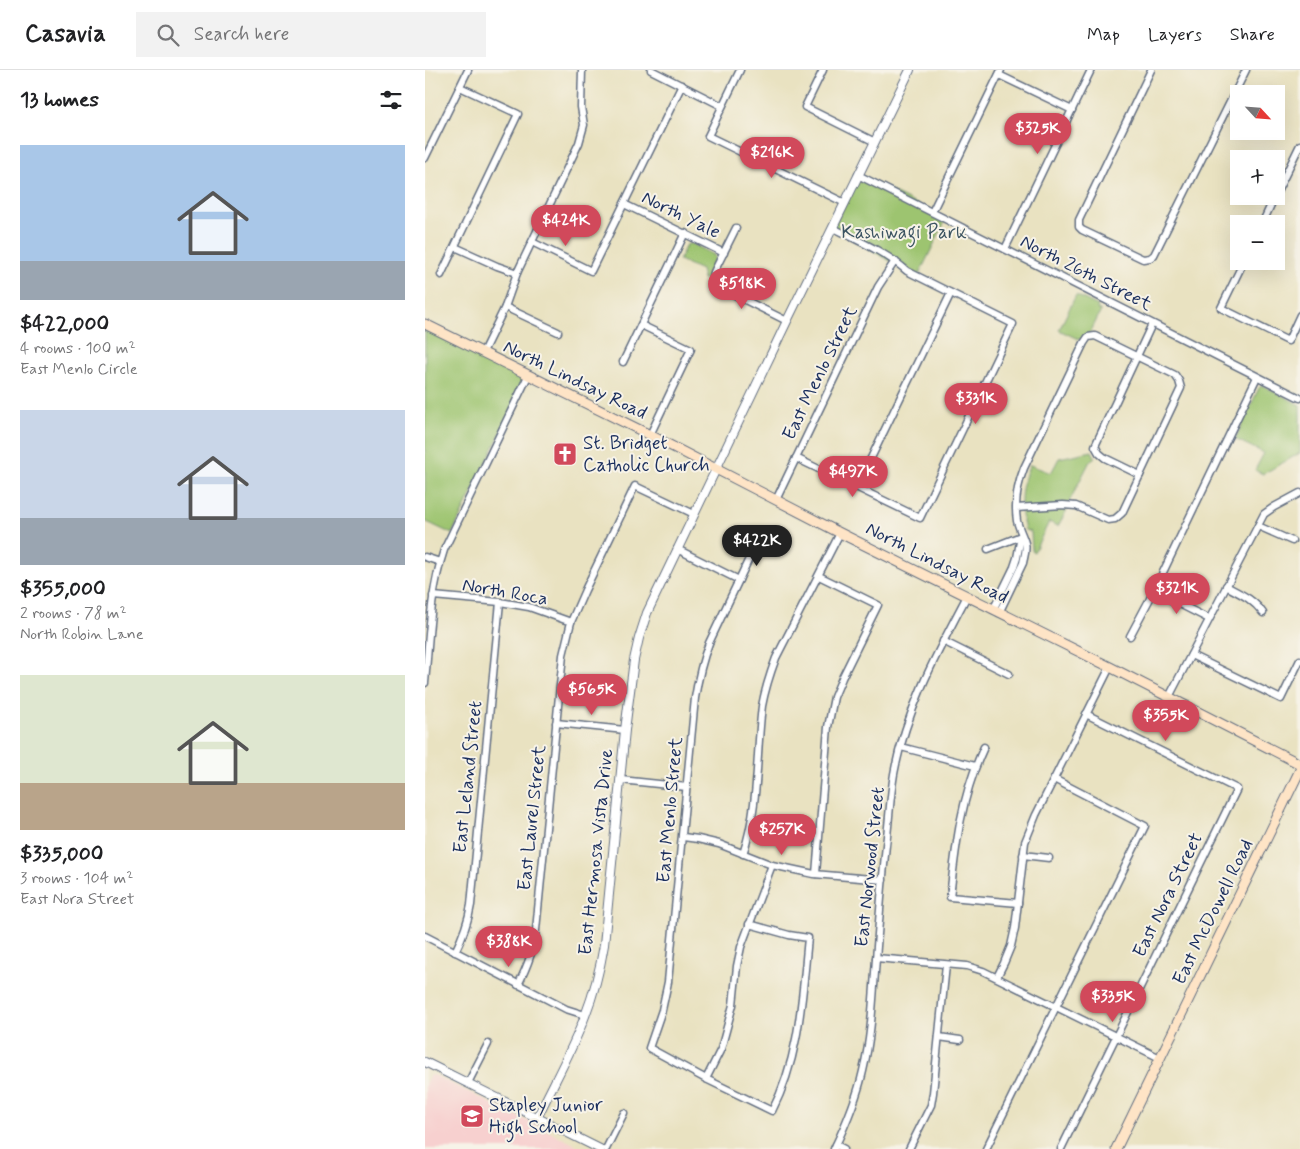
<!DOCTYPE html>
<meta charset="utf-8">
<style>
:root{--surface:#fff;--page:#f2f2f2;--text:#202124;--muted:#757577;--line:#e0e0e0;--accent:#d1495b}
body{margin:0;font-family:Mynerve,sans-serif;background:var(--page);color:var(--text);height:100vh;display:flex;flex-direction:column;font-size:19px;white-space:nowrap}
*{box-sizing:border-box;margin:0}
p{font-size:16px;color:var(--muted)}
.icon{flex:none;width:28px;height:28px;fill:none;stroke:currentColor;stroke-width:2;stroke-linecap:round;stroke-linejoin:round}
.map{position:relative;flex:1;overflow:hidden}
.side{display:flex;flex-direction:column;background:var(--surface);width:425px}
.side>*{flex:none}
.needle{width:32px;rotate:116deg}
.fabs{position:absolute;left:805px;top:15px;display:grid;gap:10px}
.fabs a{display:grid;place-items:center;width:55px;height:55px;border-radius:0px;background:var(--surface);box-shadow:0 5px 20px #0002;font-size:25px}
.price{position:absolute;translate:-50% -42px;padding:0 11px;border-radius:18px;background:var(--accent);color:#fff;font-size:16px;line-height:32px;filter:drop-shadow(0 1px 2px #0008)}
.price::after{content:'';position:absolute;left:50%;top:30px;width:15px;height:11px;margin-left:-8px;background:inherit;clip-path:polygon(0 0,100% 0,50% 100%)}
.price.on{background:#222;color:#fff}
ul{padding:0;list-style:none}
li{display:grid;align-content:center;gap:10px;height:265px;padding:0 20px}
li span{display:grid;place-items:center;height:155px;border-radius:0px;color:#555}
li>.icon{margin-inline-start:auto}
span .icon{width:90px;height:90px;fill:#fffc;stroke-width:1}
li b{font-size:21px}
h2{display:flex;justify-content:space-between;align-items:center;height:60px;padding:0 20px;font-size:21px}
header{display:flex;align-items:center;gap:30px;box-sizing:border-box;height:70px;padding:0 25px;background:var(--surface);border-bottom:1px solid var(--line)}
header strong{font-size:24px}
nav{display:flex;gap:28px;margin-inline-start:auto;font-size:18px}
.search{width:350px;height:45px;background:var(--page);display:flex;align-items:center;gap:12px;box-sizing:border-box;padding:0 18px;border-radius:0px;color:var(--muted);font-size:19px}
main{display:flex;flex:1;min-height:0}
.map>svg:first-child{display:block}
.built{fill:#f7d0cf}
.green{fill:#9dc46f;stroke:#5c7a66}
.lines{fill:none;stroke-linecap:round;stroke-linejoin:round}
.minor-casing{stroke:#636e81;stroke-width:9}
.tertiary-casing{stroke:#636e81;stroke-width:10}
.secondary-casing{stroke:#636e81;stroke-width:11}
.minor{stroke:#fff;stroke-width:6}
.tertiary{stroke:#fff;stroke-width:8}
.secondary{stroke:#fee4c6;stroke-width:9}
.labels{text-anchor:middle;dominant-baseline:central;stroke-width:4;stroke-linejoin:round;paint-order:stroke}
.street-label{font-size:19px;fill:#1b2f5e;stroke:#f7f3e8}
.park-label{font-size:19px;fill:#3c5462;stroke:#f7f3e8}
.poi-label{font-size:19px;fill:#1b2f5e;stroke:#f7f3e8;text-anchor:start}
</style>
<header>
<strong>Casavia</strong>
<div class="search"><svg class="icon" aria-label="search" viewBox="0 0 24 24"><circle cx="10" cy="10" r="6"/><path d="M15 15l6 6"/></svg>Search here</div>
<nav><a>Map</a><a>Layers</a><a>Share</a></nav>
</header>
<main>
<section class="side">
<h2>13 homes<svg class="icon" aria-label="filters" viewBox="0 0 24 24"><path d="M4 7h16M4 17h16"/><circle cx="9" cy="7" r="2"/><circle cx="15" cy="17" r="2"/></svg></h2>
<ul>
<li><span style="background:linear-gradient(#a9c7e8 75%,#9aa5b1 0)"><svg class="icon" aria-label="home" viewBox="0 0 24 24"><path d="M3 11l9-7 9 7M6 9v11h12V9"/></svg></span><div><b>$422,000</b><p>4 rooms · 100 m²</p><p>East Menlo Circle</p></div></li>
<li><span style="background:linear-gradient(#c9d6e8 70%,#9aa5b1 0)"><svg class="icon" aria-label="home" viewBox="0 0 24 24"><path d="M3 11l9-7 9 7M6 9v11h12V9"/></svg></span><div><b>$355,000</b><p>2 rooms · 78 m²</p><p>North Robin Lane</p></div></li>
<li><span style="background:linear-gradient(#dfe7d0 70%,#b9a48a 0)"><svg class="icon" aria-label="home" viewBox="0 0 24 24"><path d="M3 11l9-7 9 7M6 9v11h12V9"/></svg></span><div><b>$335,000</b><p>3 rooms · 104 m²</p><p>East Nora Street</p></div></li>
</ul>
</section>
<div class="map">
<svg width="875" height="1079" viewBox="0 0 875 1079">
<rect width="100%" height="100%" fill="#f7f3e8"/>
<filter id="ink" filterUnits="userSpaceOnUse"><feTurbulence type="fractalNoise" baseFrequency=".02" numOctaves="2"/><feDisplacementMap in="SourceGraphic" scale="10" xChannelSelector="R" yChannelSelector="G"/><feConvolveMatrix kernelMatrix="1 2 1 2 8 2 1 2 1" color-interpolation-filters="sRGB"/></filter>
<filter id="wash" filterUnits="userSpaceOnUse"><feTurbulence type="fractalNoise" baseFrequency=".0096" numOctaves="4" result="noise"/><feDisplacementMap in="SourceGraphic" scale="20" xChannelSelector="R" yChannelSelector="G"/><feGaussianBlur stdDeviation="1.12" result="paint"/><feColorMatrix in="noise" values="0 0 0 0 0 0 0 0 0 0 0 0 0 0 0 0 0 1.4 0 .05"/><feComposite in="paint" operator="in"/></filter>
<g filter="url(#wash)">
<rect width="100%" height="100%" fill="#e9e2c1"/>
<path class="built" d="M9 1005 159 1079H0V1014L4 1006Z"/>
<g class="green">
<path d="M433 105 521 149 493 207 408 158Z"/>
<path d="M266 173 289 185 290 189 285 201V209H278L276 200 254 190 261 175Z"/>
<path d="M651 225 673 236 672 239 676 241 665 263 660 265 655 270 634 260Z"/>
<path d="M0 254 103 306 27 464 0 451Z"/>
<path d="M836 316H839L875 335V383L838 404 830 400 839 383 810 369 834 318Z"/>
<path d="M667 381 670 387 665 391 645 430 642 440 633 456 624 452 609 482 607 481 606 462 600 460C594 435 594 418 605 395L626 403 634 388Z"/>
</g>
</g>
<g filter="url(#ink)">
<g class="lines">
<g class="minor-casing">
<g id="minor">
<path d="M226 0 297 36"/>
<path d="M315 0 283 66 420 133"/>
<path d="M398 0 380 37 450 72"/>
<path d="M726 0 654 150V157L657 160 718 189 725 188 729 185 821 0"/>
<path d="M574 5 647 40"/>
<path d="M0 88 43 0"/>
<path d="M433 105 875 328"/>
<path d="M851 124 875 75"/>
<path d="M199 134 299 183"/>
<path d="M507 142 576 0"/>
<path d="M837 154 850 126"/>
<path d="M311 158 289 202 288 209 293 216 302 221 362 251"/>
<path d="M107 172 166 201 257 15"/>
<path d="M30 177 72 196 92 203"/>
<path d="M580 179 666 0"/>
<path d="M819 191 796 238 863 271 875 245"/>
<path d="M16 205 93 44 35 17"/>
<path d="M80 237 133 262"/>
<path d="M216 255 266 279 225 365"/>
<path d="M58 282 80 237 92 203 154 73 159 55 156 37 157 0"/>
<path d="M198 292 260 163"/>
<path d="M371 388 495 448 588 254 482 201C460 182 434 171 408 158"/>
<path d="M715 405 680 388 674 383 670 376 727 254"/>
<path d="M432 417 526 223"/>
<path d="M351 430 453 217 470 191"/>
<path d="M833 456 867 471"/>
<path d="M252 479 314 510"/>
<path d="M563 479 596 466"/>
<path d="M0 487 15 492"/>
<path d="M801 516C816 524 828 529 838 543"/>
<path d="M729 521 784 549"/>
<path d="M8 526 75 532 104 537 146 552"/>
<path d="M568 540 589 497 592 488 596 466"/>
<path d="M574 543 598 493C599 487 602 480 600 473 598 466 594 459 592 451 589 432 592 416 599 398L659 273 663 267 670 266 750 305 754 311 756 318 697 443 690 449 683 450 651 436 638 435 591 438"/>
<path d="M705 566 729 521 832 307"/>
<path d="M518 571 584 604"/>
<path d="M766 585 856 629 875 590"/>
<path d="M0 613C4 569 5 522 19 480L103 306"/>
<path d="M744 627 839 444 849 437 875 423"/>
<path d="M131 653 200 660"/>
<path d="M476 677 550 696"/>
<path d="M559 677C536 727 531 773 525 827L593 833"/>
<path d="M196 710 262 717"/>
<path d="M258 767 273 769 294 774 347 795 389 804 458 810"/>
<path d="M318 784C334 737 331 685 337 636 340 620 345 604 351 588L415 463"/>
<path d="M598 785 624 788"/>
<path d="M391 804 403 657 409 627 417 608 453 535 394 506"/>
<path d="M324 854 364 865 383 868C377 927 375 987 347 1041L281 1009 224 978 237 940 243 912 270 628C273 609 277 591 284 573L331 474"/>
<path d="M0 866 141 939 160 945"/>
<path d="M30 882C38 866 43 853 46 835L75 532"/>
<path d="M451 888 542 896 558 901 735 988"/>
<path d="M572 907 579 893 586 876 590 858 600 772 611 745 685 597"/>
<path d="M93 915C103 895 108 881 111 860L138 585 146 552 160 520 210 416 269 444"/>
<path d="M514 967 535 970"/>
<path d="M281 1009 296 979 308 935 312 896 316 877 347 795"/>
<path d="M43 1013 63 974"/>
<path d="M411 1075 419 1079"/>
<path d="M181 1079 199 1043"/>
<path d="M409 1079C421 1054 432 1028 438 1001 447 964 448 926 451 889 454 851 457 813 461 775 464 752 465 727 469 704 481 640 512 583 542 526"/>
<path d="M484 1079 506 1035 508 1023 521 895"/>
<path d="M561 1079 720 756 629 709"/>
<path d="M636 1079 812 719 661 644"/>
</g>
</g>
<g class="tertiary-casing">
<g id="tertiary">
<path d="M0 992 175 1079"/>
<path d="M112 1048C128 1014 147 981 160 946 169 923 175 899 179 875L200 660 209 590 214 568 222 543 362 251 485 0"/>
</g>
</g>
<g class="secondary-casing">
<g id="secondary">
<path d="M0 254 225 365 415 463 685 597 875 694"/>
<path d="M691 1079 875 700"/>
</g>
</g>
<use href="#minor" class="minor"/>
<use href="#tertiary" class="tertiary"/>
<use href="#secondary" class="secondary"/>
</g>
</g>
<defs>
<g id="church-square" transform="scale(1.25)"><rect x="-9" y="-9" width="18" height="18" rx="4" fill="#d1495b" stroke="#f7f3e8"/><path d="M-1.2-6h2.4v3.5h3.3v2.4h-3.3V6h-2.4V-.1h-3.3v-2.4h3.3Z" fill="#fff"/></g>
<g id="school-square" transform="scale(1.25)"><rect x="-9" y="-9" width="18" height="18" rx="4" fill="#d1495b" stroke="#f7f3e8"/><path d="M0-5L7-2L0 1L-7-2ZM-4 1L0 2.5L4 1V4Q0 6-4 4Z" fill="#fff"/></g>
</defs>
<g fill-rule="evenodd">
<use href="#church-square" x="140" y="384"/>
<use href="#school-square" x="47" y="1046"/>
</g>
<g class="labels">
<g class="street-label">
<text transform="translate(256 145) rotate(26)">North Yale</text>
<text transform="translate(661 203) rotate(27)">North 26th Street</text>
<text transform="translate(395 303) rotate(-64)">East Menlo Street</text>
<text transform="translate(150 310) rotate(26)">North Lindsay Road</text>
<text transform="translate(512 493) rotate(27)">North Lindsay Road</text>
<text transform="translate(80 522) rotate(10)">North Roca</text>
<text transform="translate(43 707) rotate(-84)">East Leland Street</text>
<text transform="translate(245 740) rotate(-85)">East Menlo Street</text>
<text transform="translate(107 748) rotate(-84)">East Laurel Street</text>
<text transform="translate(171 782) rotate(-84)">East Hermosa Vista Drive</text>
<text transform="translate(445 797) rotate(-84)">East Norwood Street</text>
<text transform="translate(743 825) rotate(-64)">East Nora Street</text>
<text transform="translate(788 842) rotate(-64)">East McDowell Road</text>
</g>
<g class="park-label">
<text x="479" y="162">Kashiwagi Park</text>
</g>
<g class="poi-label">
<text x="158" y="373">St. Bridget<tspan x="158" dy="22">Catholic Church</tspan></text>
<text x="64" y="1035">Stapley Junior<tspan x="64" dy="22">High School</tspan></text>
</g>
</g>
</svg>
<div class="fabs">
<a><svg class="needle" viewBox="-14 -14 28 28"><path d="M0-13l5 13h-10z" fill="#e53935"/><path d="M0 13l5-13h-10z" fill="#757577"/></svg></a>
<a>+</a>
<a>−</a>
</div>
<b class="price" style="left:613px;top:85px">$325K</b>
<b class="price" style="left:347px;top:109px">$216K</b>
<b class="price" style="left:141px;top:177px">$424K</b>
<b class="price" style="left:317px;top:240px">$518K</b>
<b class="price" style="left:551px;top:355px">$331K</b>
<b class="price" style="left:428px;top:428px">$497K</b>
<b class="price on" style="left:332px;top:497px">$422K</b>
<b class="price" style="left:752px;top:545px">$321K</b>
<b class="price" style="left:167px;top:646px">$565K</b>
<b class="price" style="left:741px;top:672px">$355K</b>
<b class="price" style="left:357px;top:786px">$257K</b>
<b class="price" style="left:84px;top:898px">$388K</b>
<b class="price" style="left:688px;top:953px">$335K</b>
</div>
</main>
